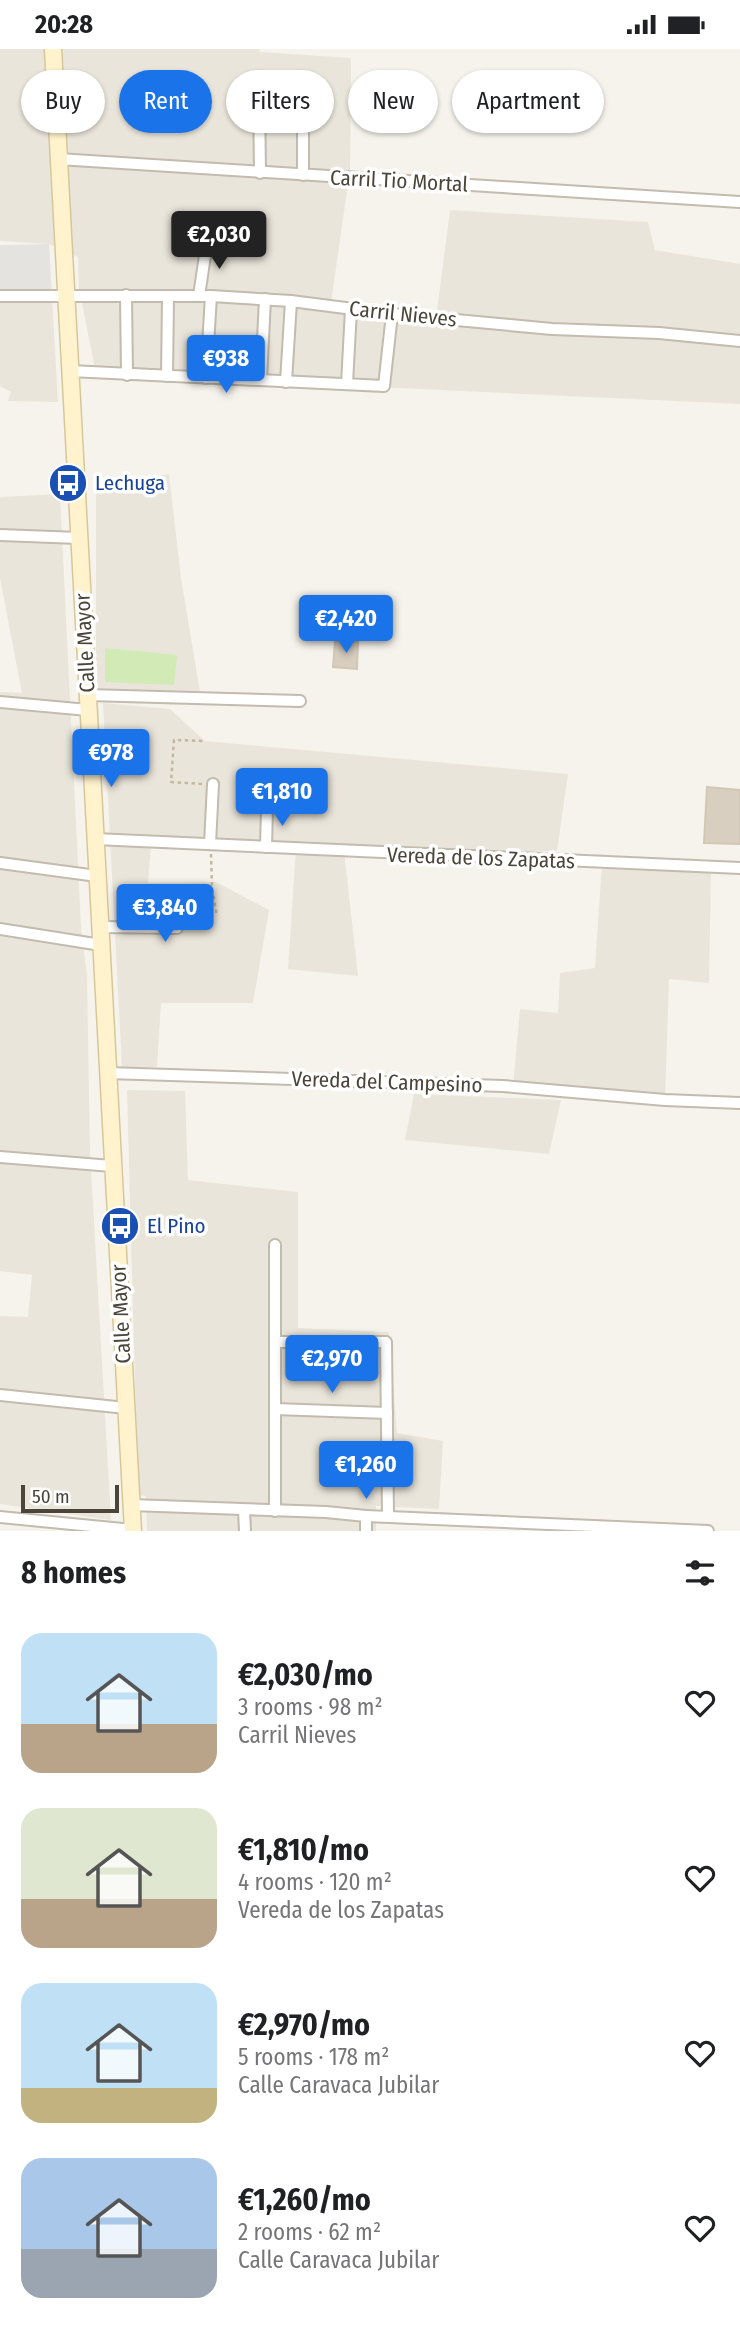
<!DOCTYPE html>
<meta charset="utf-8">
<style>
:root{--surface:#fff;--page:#f2f2f2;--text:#202124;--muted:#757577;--accent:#1a73e8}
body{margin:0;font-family:"Fira Sans Condensed",sans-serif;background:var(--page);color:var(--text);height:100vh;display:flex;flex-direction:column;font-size:26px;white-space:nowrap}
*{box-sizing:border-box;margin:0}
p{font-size:23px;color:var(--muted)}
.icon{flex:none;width:38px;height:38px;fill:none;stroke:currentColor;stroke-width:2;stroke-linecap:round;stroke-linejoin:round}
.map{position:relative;height:1482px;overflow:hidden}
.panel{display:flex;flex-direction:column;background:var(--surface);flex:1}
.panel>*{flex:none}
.guide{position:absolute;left:21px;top:21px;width:698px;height:63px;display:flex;gap:14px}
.scale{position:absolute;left:21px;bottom:18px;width:98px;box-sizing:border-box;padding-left:7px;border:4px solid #4b4439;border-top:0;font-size:19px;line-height:24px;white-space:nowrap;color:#4b4439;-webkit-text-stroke:5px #fff;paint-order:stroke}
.price{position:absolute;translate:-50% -60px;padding:0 16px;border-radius:7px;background:var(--accent);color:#fff;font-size:23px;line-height:46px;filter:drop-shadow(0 2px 4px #0008)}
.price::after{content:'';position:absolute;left:50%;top:42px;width:21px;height:16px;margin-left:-10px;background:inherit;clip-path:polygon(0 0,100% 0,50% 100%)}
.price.active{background:#222;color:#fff}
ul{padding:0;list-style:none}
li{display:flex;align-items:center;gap:21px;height:175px;padding:0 21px}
li span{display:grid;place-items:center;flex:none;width:196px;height:140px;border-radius:21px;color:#555}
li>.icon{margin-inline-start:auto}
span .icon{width:84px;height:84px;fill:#fffc;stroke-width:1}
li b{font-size:30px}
h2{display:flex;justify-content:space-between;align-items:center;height:84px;padding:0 21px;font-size:30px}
.chip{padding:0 24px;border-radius:32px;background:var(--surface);box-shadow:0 2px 5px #0004;font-size:24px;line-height:63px}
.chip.active{background:var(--accent);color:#fff}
.status{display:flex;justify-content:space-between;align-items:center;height:49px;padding:0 35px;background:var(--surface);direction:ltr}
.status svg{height:19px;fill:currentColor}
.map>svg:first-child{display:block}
.residential{fill:#eae5da}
.green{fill:#d2eab5}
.parking{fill:#e5e3e0}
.building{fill:#d8cfc1;stroke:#d3c7b4;stroke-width:2}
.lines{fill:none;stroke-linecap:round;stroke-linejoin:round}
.minor-casing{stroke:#c2bbae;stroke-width:14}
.secondary-casing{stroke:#d6c79b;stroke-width:19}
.path{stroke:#c4b79f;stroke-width:2.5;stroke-dasharray:3.5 3.5;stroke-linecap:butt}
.minor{stroke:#fff;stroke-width:10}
.secondary{stroke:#fff3cd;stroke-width:16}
.labels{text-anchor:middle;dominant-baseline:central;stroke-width:7;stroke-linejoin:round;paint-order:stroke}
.street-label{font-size:21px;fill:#4b4439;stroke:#fff}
.transit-label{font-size:21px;fill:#164399;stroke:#fff;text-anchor:start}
</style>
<div class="status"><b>20:28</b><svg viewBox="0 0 49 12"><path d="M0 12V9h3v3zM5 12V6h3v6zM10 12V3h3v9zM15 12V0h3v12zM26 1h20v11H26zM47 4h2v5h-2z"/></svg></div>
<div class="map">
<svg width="740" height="1482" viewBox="0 0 740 1482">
<rect width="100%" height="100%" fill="#f6f3ec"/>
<g class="residential">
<path d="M0 0H259L260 3 351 9 350 121 331 254 437 262 450 161 648 173 655 201 740 215V355L96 325 79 239 78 208 49 195 0 192Z"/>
<path d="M0 247 52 249 58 353 8 352 11 343 0 337Z"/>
<path d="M169 425 181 529 200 643 96 644V438Z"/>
<path d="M60 445 81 878 87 927 90 1103 111 1471 0 1455V1267L28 1268 32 1226 0 1222V643L22 644 0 529V448Z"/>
<path d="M103 654 170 660 205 692 568 725 557 802 393 805 344 802 358 927 288 920 296 800 151 796 148 834 216 833 269 861 253 954H161L157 1018H122Z"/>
<path d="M602 814 711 818 709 934 669 930 665 1051 513 1038 520 960 558 964 560 924 595 919Z"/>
<path d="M127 1041 185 1042 188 1131 298 1143V1279L389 1283 397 1384 443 1392 439 1460 376 1457V1482H147L146 1447 138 1446Z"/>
<path d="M414 1045 561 1051 549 1105 405 1091Z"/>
</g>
<path class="green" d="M105 599 177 606 174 636 105 633Z"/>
<path class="parking" d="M49 195 52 249 0 246V196Z"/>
<g class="building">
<path d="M335 593H358L357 620 333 618Z"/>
<path d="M707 738 740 741V795L704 794Z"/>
</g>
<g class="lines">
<g class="minor-casing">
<g id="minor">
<path d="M259 75 303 74"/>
<path d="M58 110 740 153"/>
<path d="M260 124 259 48 303 46V126"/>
<path d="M126 246 127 326"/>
<path d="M0 247H211L291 252 392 265 552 280 659 284 740 292"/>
<path d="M199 247 207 193"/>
<path d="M70 322 384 337 392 265"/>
<path d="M167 327 168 248"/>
<path d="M206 329 211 247"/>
<path d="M261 331 265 250"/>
<path d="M286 333 291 252"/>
<path d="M347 335 351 260"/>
<path d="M0 486 79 489"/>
<path d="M88 646 300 652"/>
<path d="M0 653 88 661"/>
<path d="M95 790 740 819"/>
<path d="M210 795 213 735"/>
<path d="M266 798 267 760"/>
<path d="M0 814 97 827"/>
<path d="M100 878 177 879 181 850"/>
<path d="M0 880 101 896"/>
<path d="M108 1024 503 1037 665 1051 740 1054"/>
<path d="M0 1108 112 1117"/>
<path d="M275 1196V1462"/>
<path d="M275 1293H386L388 1467"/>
<path d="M0 1346 126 1359"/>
<path d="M275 1360 387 1364"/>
<path d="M131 1456 326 1463 366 1467V1482"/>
<path d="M244 1461 245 1482"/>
<path d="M366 1467 708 1482"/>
<path d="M0 1468 133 1481"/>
</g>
</g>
<g class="secondary-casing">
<path id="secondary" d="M53 0 133 1482"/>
</g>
<g class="path">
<path d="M202 735 171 733 174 691 205 692"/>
<path d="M211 805 212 839 217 867"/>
</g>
<use href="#minor" class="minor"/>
<use href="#secondary" class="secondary"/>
</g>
<defs>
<g id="bus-disc" transform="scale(2.0125)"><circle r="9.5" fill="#1a4fb4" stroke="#fff"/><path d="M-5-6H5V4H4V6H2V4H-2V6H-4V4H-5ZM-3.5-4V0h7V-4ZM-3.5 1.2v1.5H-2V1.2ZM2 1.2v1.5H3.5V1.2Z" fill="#fff"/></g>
</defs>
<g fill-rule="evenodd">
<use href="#bus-disc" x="68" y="434"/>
<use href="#bus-disc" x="120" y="1177"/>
</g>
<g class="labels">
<g class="street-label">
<text transform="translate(399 132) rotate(3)">Carril Tio Mortal</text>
<text transform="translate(403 265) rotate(6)">Carril Nieves</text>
<text transform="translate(85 594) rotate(-93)">Calle Mayor</text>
<text transform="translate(481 809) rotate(2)">Vereda de los Zapatas</text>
<text transform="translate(387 1033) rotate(2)">Vereda del Campesino</text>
<text transform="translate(121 1265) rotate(-93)">Calle Mayor</text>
</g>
<g class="transit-label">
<text x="95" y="434">Lechuga</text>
<text x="147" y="1177">El Pino</text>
</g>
</g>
</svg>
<div class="scale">50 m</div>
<b class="price active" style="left:219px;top:222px">€2,030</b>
<b class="price" style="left:226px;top:346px">€938</b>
<b class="price" style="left:346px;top:606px">€2,420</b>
<b class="price" style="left:111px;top:740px">€978</b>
<b class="price" style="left:282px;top:779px">€1,810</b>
<b class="price" style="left:165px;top:895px">€3,840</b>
<b class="price" style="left:332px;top:1346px">€2,970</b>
<b class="price" style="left:366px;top:1452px">€1,260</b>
<div class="guide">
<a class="chip">Buy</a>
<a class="chip active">Rent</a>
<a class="chip">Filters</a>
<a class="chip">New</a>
<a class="chip">Apartment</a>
</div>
</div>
<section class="panel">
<h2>8 homes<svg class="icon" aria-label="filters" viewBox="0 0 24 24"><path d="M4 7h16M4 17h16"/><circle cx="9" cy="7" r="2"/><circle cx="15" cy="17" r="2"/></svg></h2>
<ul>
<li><span style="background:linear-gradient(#bfe0f5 65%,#b9a48a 0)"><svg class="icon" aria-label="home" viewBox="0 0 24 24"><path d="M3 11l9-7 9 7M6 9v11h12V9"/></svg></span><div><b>€2,030/mo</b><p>3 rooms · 98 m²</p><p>Carril Nieves</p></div><svg class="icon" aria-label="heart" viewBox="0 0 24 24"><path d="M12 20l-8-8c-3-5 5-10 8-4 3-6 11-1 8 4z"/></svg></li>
<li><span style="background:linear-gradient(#dfe7d0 65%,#b9a48a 0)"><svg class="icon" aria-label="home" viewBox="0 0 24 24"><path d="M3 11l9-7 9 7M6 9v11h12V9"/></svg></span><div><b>€1,810/mo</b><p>4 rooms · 120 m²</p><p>Vereda de los Zapatas</p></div><svg class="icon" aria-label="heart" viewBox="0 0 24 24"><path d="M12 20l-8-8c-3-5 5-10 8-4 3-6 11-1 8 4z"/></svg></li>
<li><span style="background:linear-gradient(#bfe0f5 75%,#c2b280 0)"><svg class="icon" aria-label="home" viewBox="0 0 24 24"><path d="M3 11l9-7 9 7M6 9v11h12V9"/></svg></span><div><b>€2,970/mo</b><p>5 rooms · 178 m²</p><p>Calle Caravaca Jubilar</p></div><svg class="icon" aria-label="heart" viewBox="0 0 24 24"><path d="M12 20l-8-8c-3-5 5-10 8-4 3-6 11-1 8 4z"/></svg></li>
<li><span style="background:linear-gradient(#a9c7e8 65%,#9aa5b1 0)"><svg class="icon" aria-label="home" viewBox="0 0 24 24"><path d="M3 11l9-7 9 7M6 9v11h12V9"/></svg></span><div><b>€1,260/mo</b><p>2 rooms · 62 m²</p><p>Calle Caravaca Jubilar</p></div><svg class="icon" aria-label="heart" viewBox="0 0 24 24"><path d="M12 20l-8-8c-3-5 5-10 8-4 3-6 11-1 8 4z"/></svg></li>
</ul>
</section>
